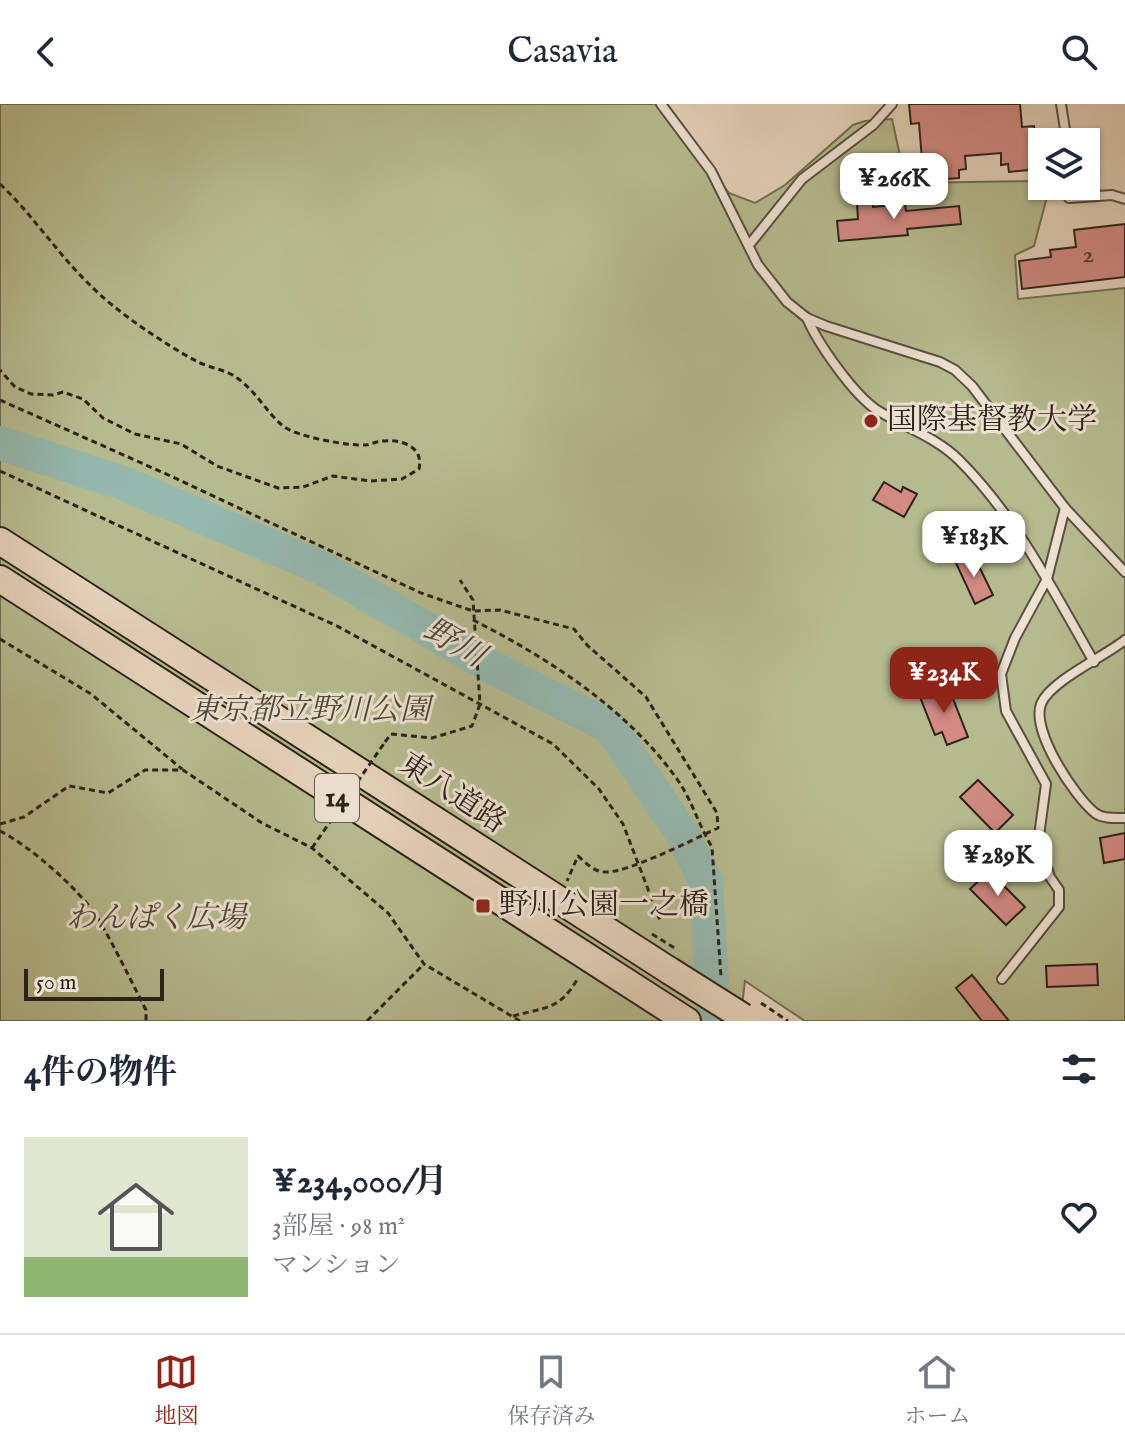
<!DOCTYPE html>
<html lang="ja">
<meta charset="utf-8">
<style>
:root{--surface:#fff;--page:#f6f6f7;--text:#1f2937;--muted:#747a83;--line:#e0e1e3;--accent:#8f2418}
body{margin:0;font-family:"IM FELL English","Noto Serif JP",serif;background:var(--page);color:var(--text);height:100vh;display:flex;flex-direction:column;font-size:30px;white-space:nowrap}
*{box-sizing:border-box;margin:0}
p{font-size:26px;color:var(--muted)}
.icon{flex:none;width:44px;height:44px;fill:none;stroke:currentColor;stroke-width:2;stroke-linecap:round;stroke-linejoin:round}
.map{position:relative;height:917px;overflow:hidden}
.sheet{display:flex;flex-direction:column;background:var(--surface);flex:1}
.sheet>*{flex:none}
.tools{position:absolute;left:1028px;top:24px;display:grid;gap:16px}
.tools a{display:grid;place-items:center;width:72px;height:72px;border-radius:0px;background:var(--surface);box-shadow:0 2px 6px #0004;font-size:40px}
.scale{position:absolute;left:24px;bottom:20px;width:140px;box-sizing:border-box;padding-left:8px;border:4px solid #2c2319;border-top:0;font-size:22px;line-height:28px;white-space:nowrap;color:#2c2319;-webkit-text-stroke:6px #ede2d2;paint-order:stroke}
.price{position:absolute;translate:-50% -68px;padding:0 18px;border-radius:16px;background:#fff;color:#222;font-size:26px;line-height:52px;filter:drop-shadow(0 2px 4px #0008)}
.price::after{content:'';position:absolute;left:50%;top:48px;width:24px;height:18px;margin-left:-12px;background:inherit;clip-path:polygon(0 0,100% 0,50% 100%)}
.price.current{background:var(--accent);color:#fff}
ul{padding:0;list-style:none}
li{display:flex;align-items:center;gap:24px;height:200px;padding:0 24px}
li+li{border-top:2px solid var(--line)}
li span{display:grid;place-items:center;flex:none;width:224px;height:160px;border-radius:0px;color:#555}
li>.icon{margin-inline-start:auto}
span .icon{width:96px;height:96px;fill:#fffc;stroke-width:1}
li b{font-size:34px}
h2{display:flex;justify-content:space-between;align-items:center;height:96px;padding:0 24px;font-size:34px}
header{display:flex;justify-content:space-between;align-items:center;height:104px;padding:0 24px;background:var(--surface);font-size:36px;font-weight:600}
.dock{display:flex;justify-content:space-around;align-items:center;height:112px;border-top:2px solid var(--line);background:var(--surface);font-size:22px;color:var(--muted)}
.dock a{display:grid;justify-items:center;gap:4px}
.dock .current{color:var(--accent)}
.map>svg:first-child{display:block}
.green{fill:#b6bb8f;stroke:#716f54;stroke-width:2}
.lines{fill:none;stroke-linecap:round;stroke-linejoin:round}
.river{stroke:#95b8af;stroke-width:34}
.building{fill:#d28a83;stroke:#2c2319;stroke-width:2}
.lane-casing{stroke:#5a4f41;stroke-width:12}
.primary-casing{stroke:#2c2319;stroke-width:30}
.path{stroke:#2c2319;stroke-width:3;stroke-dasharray:6 4;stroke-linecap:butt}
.lane{stroke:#ede2d2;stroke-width:8}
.primary{stroke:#e4d2ba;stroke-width:26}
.primary-bridge-casing{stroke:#2c2319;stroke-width:30;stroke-linecap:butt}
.path-bridge{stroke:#2c2319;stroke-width:3;stroke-dasharray:6 4;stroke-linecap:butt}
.primary-bridge{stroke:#e4d2ba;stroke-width:26}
.poi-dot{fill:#8f2418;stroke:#ede2d2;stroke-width:3}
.labels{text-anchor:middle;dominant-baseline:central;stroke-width:6;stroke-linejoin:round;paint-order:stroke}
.number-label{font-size:26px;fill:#563d34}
.shield{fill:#ede2d2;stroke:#665c50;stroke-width:2}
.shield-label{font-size:28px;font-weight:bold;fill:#2c2319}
.poi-label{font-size:30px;fill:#2c2319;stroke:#ede2d2;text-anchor:start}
.park-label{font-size:30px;font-style:italic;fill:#4e4936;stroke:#ede2d2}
.street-label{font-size:30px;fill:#2c2319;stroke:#ede2d2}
.water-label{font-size:32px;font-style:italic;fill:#46483e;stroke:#ede2d2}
</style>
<header><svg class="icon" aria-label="back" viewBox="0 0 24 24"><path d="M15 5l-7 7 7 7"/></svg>Casavia<svg class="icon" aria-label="search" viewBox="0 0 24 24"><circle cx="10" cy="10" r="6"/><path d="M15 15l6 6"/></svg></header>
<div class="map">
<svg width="1125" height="917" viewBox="0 0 1125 917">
<rect width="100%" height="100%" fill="#e4d2ba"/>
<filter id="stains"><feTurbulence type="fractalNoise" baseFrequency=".0025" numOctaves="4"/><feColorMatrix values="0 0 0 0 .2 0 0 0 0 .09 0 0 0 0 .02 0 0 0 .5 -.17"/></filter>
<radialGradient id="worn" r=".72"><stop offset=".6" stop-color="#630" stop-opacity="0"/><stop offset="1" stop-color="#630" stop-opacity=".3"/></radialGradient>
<path class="green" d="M0 0H667L671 15 729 89 755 99 785 81 853 21 865 17 892 15 906 79 1041 77 1048 89 1034 142 1015 151 1018 195 1125 184V917H805L745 877 740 917H0Z"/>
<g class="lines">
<path class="river" d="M0 339 123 379 322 464 497 566 610 623 682 729 706 778 714 917"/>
</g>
<g class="building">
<path d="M909 0H1020L1022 23 1034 22 1035 29 1042 28V58H1038L1039 65 1009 68 1008 60 1001 61V49L965 52 966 65 959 66V74L930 76 929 67 923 68 919 19 911 20Z"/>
<path d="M873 99V103L905 100 906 107 959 102 961 120 907 125 908 131 839 137 837 117 858 115 857 100Z"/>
<path d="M1125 120V173L1022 185 1019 157 1051 153 1050 146 1076 143 1074 126Z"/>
<path d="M884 378 901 388 903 383 917 390 904 413 873 396Z"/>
<path d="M973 450 993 491 975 500 956 459Z"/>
<path d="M948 582 968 633 947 641 942 628 935 631 920 593Z"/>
<path d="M978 676 1013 711 995 729 960 693Z"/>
<path d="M1125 729V755L1104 759 1100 734Z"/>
<path d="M989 767 1025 803 1006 821 970 785Z"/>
<path d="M1097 860 1098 881 1047 883 1046 862Z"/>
<path d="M972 871 1009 917H982L956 884Z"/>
</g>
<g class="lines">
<g class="lane-casing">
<g id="lane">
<path d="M661 0 711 67 758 161 787 198 807 214 826 222 940 258 955 266 972 282 1065 404 1125 468"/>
<path d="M1061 0 1067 38"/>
<path d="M1069 82V94L1112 91 1125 95"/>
<path d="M749 141 802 75 873 21 892 0"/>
<path d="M807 214C818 240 854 291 877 306 904 323 936 333 959 356 1017 414 1054 488 1094 558"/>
<path d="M1125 536C1104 553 1050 577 1041 600 1031 627 1074 692 1095 709 1103 715 1115 714 1125 714"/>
<path d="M1002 875 1059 803V786L1050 773 1042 749 1039 732 1046 680 1006 607 1001 570 1015 534 1047 475 1065 404"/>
</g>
</g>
<g class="primary-casing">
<g id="primary">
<path d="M0 437 670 867"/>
<path d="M0 475 687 917"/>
</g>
</g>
<g class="path">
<path d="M0 80C32 110 57 149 89 180 115 207 164 240 198 258 210 264 227 266 237 274 256 287 267 309 283 322 297 333 348 342 366 341 372 340 377 337 384 337 402 335 424 343 419 365L402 375 370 377 333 372 303 383 278 384 217 362 181 340 135 330 103 314 83 295 63 288 53 291 31 290 15 283 0 266"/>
<path d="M0 296 164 369 421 489 473 507 500 506 574 525 587 541 646 593 717 709 718 724C694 735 628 769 605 768 594 768 586 759 578 752L567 777"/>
<path d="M0 367 337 522 553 640 599 685 623 720 661 819"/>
<path d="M473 516C550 555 629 606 679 678 693 699 699 722 712 743L721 873"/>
<path d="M0 535 91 590 182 665"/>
<path d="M385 638 391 630 432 634 472 622 480 600 473 496 460 476"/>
<path d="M0 720 24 713 69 682 108 689 145 666H183L262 719 312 744 388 809 424 860 520 917"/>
<path d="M0 727C30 742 79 785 97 813 115 843 130 875 146 906V917"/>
<path d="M761 899 788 917"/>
<path d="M513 912C546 903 560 906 578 874"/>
<path d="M367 917 424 860"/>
</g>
<use href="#lane" class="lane"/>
<use href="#primary" class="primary"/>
<g class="primary-bridge-casing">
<path id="primary-bridge" d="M670 867 743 913"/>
</g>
<g class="path-bridge">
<path d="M312 744 385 638"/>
<path d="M652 830 676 845"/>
</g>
<use href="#primary-bridge" class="primary-bridge"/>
</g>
<g class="poi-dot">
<circle cx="871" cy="317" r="8"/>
<rect x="475" y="794" width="16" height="16" rx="4"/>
</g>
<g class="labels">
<g class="number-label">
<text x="1088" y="150">2</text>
</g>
<rect class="shield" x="315" y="670" width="44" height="48" rx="6"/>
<g class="shield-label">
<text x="337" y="694">14</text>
</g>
<g class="poi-label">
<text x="887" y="317">国際基督教大学</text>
<text x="499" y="802">野川公園一之橋</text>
</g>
<g class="park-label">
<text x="310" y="607">東京都立野川公園</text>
<text x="156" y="815">わんぱく広場</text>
</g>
<g class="street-label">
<text transform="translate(452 690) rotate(33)">東八道路</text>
</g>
<g class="water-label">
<text transform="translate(454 540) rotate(30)">野川</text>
</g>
</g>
<rect width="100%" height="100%" filter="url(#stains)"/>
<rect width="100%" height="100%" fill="url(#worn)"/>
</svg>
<div class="tools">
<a><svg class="icon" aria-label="layers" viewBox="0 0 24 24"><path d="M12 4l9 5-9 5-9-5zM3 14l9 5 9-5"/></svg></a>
</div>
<div class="scale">50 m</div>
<b class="price" style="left:894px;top:117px">¥266K</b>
<b class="price" style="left:974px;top:475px">¥183K</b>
<b class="price current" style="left:944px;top:611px">¥234K</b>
<b class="price" style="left:998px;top:794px">¥289K</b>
</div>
<section class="sheet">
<h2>4件の物件<svg class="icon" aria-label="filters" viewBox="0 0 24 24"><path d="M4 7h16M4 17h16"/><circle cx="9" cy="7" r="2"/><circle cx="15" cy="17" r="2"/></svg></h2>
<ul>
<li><span style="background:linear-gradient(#dfe7d0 75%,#8fb573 0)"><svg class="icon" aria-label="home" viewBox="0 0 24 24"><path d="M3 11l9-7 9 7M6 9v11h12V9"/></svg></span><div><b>¥234,000/月</b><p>3部屋 · 98 m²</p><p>マンション</p></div><svg class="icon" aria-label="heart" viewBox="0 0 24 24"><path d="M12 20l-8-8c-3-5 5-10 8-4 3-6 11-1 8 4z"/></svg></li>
</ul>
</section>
<nav class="dock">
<a class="current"><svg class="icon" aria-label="map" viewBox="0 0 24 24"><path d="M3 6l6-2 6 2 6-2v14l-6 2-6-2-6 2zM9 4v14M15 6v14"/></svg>地図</a>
<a><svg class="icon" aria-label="saved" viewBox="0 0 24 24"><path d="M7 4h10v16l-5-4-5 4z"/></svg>保存済み</a>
<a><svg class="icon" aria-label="home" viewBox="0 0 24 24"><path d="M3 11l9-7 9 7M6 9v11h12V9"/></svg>ホーム</a>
</nav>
